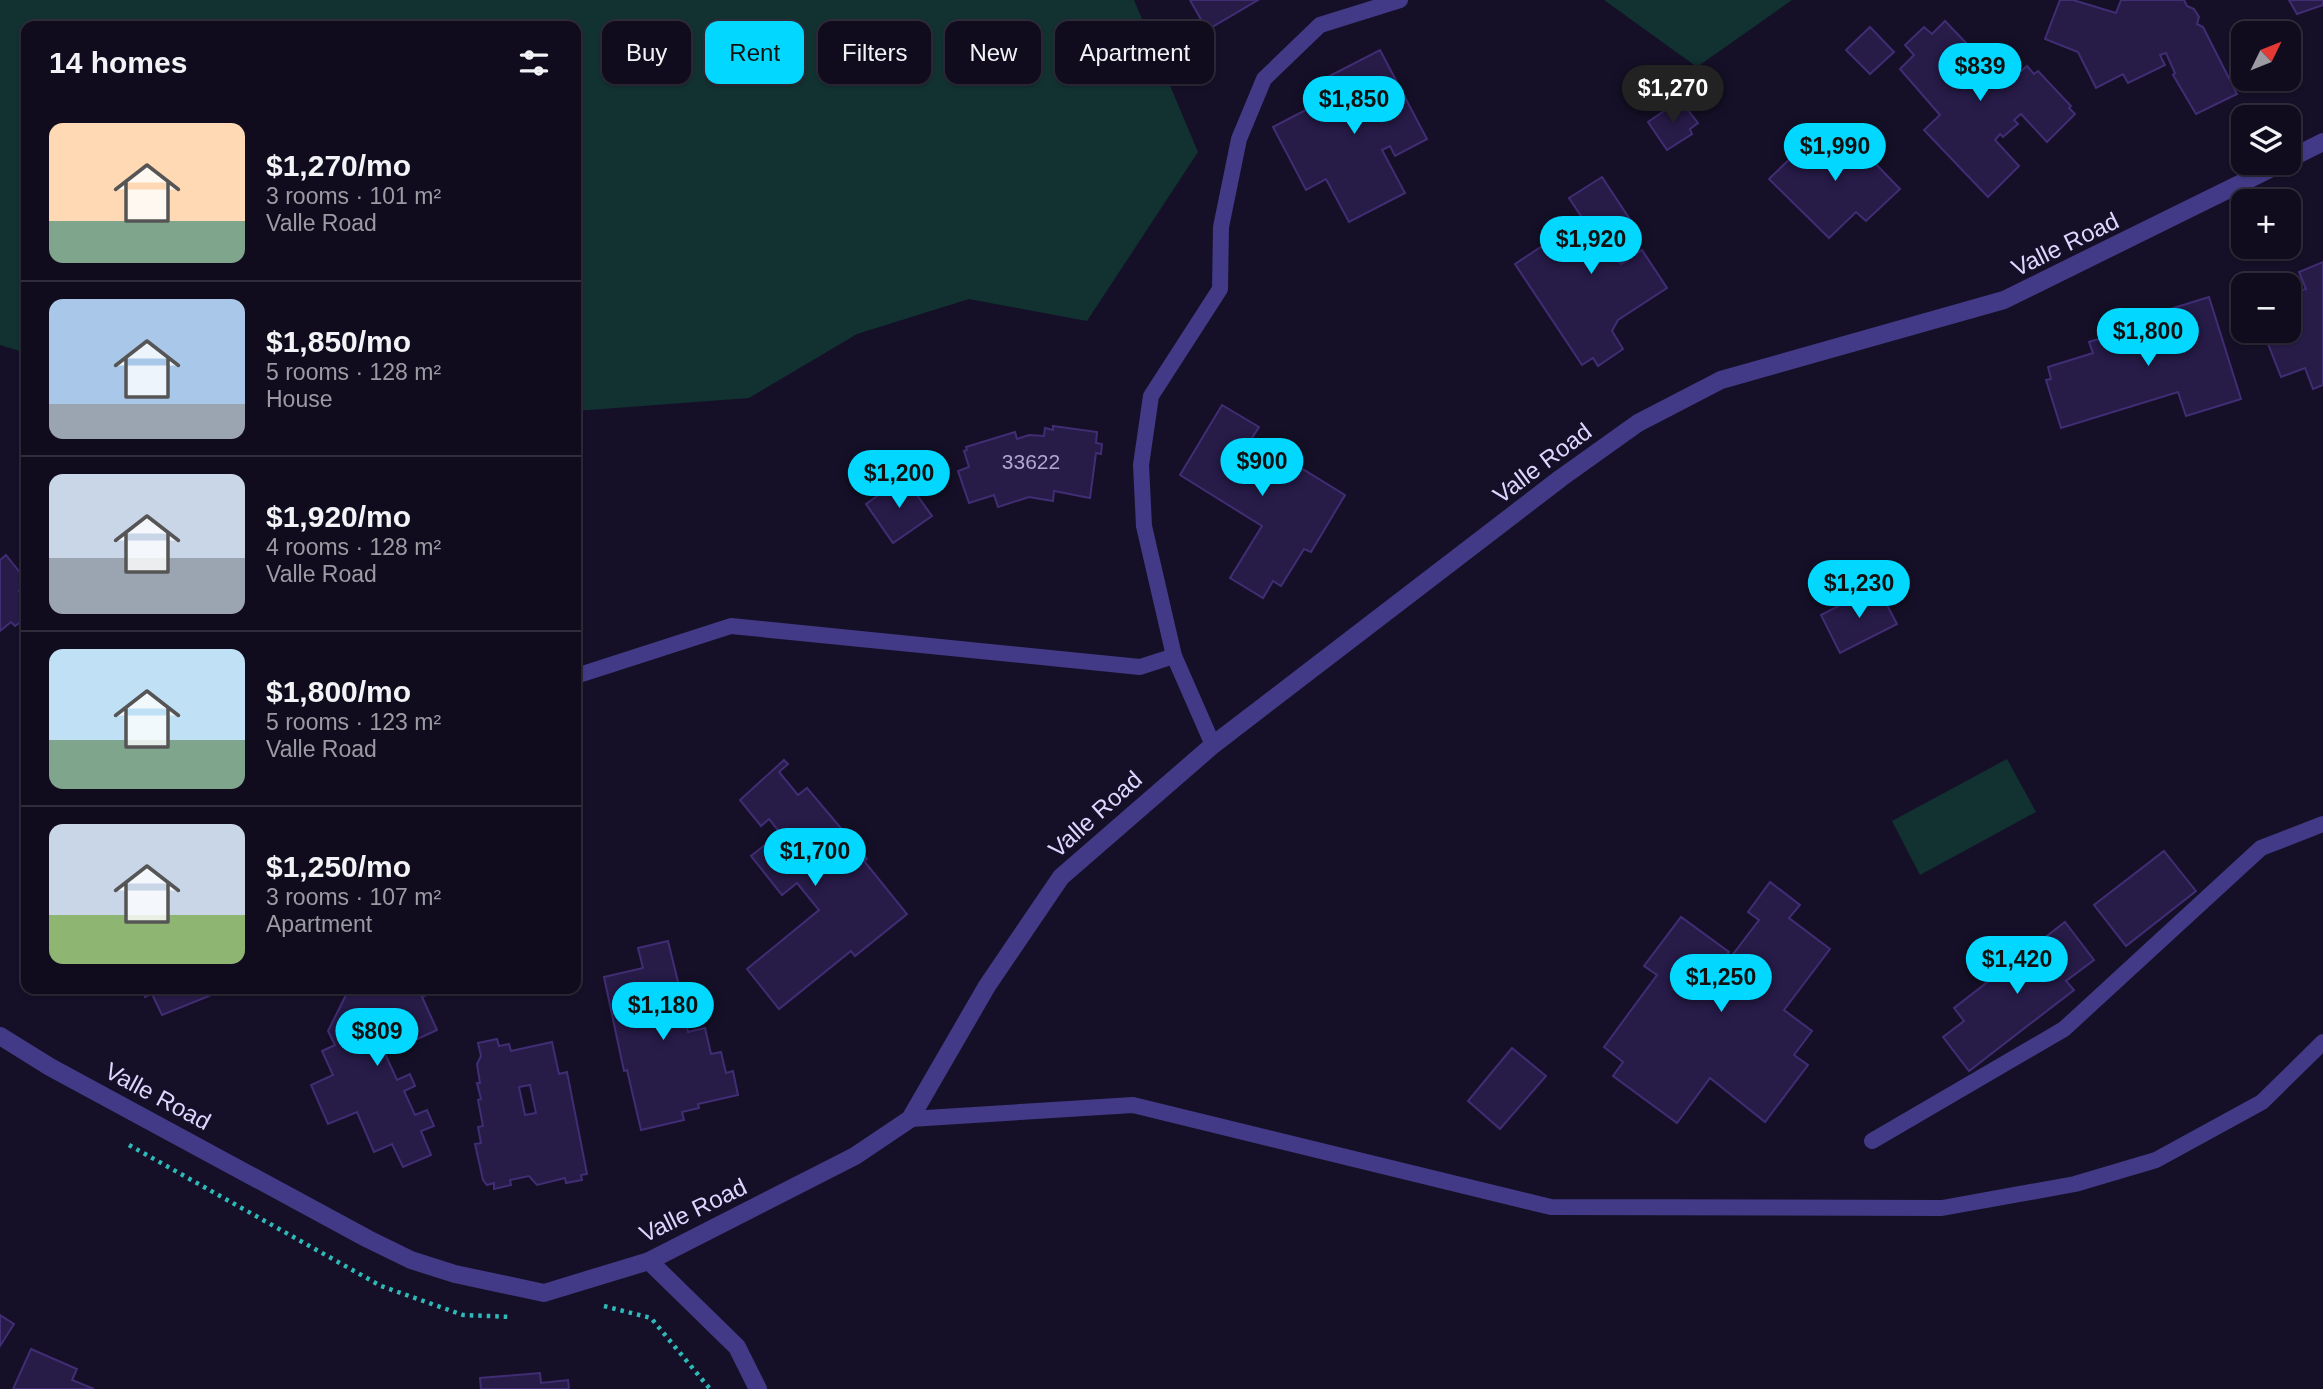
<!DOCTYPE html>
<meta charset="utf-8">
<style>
:root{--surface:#100c1d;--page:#1e1a2a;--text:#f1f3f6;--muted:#9c9ba4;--line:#302c3b;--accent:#02d7ff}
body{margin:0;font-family:Helvetica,sans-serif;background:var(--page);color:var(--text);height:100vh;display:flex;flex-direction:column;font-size:26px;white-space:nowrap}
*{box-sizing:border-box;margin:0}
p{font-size:23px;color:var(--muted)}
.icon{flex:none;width:38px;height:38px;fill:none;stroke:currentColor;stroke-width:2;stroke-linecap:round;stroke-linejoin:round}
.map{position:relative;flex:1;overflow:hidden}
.side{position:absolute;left:21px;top:21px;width:560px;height:973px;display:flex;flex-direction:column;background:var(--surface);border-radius:14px;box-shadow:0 2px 5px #0004,0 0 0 2px var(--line)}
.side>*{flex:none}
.hud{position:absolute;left:602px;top:21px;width:665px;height:63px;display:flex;gap:14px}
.needle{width:46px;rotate:47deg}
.controls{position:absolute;left:2231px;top:21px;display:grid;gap:14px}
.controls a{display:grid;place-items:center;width:70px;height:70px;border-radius:14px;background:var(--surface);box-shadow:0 2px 5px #0004,0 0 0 2px var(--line);font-size:35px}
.price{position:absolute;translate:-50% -60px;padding:0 16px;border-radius:24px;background:var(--accent);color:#111;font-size:23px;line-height:46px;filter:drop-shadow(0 2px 4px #0008)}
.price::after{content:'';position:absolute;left:50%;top:42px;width:21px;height:16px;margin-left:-10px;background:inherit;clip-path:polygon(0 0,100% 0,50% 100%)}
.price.active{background:#222;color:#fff}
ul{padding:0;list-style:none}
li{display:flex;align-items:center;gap:21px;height:175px;padding:0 28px}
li+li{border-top:2px solid var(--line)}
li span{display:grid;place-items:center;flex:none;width:196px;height:140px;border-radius:14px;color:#555}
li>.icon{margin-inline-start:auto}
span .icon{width:84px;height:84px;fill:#fffc;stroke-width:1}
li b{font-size:30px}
h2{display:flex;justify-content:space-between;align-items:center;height:84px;padding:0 28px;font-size:30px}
.tag{padding:0 24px;border-radius:14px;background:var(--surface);box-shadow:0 2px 5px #0004,0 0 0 2px var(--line);font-size:24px;line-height:63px}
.tag.active{background:var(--accent);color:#111}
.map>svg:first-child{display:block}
.green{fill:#123131}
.building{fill:#271b48;stroke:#402d74;stroke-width:2;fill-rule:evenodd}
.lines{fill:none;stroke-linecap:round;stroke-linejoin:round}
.path{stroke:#2fbaba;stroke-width:4.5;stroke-dasharray:3.5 5;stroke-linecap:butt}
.service{stroke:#423a86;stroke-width:16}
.minor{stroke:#423a86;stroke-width:18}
.labels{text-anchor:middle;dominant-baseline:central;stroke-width:7;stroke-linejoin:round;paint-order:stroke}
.number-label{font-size:21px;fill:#b0a7d1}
.street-label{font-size:24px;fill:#ddd6ff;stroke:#151027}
</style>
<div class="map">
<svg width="2323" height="1389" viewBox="0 0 2323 1389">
<rect width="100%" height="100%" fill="#151027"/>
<g class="green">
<path d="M0 0H1134L1198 152 1087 321 969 299 857 334 749 398 576 411V26H26V353L0 345Z"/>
<path d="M1604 0H1792L1697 67Z"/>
<path d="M2007 759 2036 812 1920 875 1892 821Z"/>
</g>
<g class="building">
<path d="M1190 0H1258L1207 30Z"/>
<path d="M2060 0H2073L2116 13 2121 0H2184L2187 6 2194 9 2199 17 2197 24 2203 27 2237 94 2196 114 2173 75 2175 73 2166 53 2160 55 2165 65 2128 83 2123 74 2096 88 2078 52 2045 39Z"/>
<path d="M2289 0H2323V5L2297 14Z"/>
<path d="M1945 21 1991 69 2006 55 2021 71 2027 66 2034 74 2038 71 2071 106 2069 108 2075 114 2047 142 2021 114 2014 120 2018 124 2003 137 2000 134 1995 140 2019 166 1988 197 1924 130 1940 115 1900 69 1914 55 1905 45 1924 27 1932 34Z"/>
<path d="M1870 27 1894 52 1870 74 1846 50Z"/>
<path d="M1380 50 1427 139 1395 156 1390 146 1382 150 1405 193 1349 222 1326 179 1306 190 1273 127 1327 99 1318 82Z"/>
<path d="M1680 100 1698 123 1690 129 1692 134 1667 150 1648 122Z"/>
<path d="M1841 128 1900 189 1866 221 1856 212 1829 238 1769 179 1803 146 1812 156Z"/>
<path d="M1602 177 1635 227 1619 238 1622 243 1612 249 1621 264 1642 250 1667 288 1618 320 1612 331 1623 349 1598 366 1593 358 1582 365 1515 264 1583 219 1569 198Z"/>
<path d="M2323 262V385L2313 389 2305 368 2281 377 2263 331H2289V295L2306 289 2299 272Z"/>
<path d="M2209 297 2241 399 2186 416 2178 392 2061 428 2046 380 2051 379 2048 367 2093 353 2089 342 2157 321 2154 314Z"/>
<path d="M1222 405 1259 427 1252 438 1345 495 1311 552 1304 549 1281 586 1273 581 1263 598 1230 578 1262 526 1180 475Z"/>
<path d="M1053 426 1097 432 1096 443 1102 444 1101 454 1096 453 1090 498 1054 491 1053 501 1029 497 998 507 994 495 969 503 958 471 969 467 964 451 967 450 966 447 1015 432 1017 439 1029 435 1044 436 1045 428 1053 430Z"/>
<path d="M904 477 932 516 893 543 866 504Z"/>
<path d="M6 555 26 580V585L19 591 26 600V618L15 626 11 622 0 631V560Z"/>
<path d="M1877 586 1897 624 1840 653 1821 615Z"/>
<path d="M784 760 788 764 779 772 798 795 807 788 867 859 864 861 907 914 855 956 851 951 779 1009 747 969 819 910 797 883 782 895 751 856 780 833 769 819 761 826 740 800Z"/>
<path d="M2164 851 2196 891 2126 946 2094 905Z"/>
<path d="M1770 882 1800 905 1789 918 1830 949 1784 1010 1812 1031 1794 1055 1808 1065 1765 1122 1710 1078 1677 1123 1613 1076 1623 1062 1604 1047 1657 975 1644 966 1681 917 1729 952 1720 964 1724 966 1759 920 1748 912Z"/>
<path d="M2065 922 2094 960 2066 981 2074 990 1969 1071 1943 1037 1964 1021 1954 1008Z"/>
<path d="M668 941 683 1002 692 1000 698 1024 687 1027 688 1032 705 1028 711 1054 721 1052 726 1073 733 1071 738 1095 698 1104 699 1108 682 1112 684 1120 641 1130 627 1070 624 1071 604 977 643 968 638 948Z"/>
<path d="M142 989H212L214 994 162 1015 152 994 145 997Z"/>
<path d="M349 989H439L422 997 437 1030 394 1050 391 1043 382 1047 397 1080 410 1074 415 1086 404 1091 415 1115 427 1110 434 1126 421 1131 431 1155 403 1167 392 1144 374 1152 357 1112 328 1124 311 1085 333 1075 322 1051 335 1045 328 1031Z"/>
<path d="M497 1039 499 1046 509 1044 511 1051 552 1042 559 1074 567 1072 587 1174 581 1175 582 1180 566 1183 565 1178 537 1185 529 1176 510 1180 511 1185 494 1189V1183L487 1185 483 1180 475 1144 481 1143 478 1127 483 1126 478 1100 481 1099 477 1083H480L477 1064 481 1056 478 1043ZM530 1085 536 1113 525 1115 519 1087Z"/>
<path d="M1512 1048 1546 1076 1500 1129 1468 1101Z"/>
<path d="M0 1315 14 1324 0 1346Z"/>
<path d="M31 1349 77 1369 72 1380 94 1389H13Z"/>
<path d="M540 1373 541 1383 568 1380 569 1389H481L480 1378Z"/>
</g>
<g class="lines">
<g class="path">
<path d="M129 1145 381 1286 463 1315 512 1317"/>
<path d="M604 1306 651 1318 710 1389"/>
</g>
<g class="service">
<path d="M576 676 731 626 1140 667 1174 656"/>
<path d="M1213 745 1174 656 1144 526 1141 465 1151 396 1220 289 1221 227 1239 139 1264 79 1320 25 1400 0"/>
<path d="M910 1119 1133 1105 1551 1207 1942 1208 2075 1184 2156 1160 2262 1102 2323 1042"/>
<path d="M1872 1141 2064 1029 2261 848 2323 824"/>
</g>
<g class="minor">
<path d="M2289 159 2323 142"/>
<path d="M0 1036 50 1067 368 1239 411 1260 455 1274 544 1293 649 1261 855 1156 910 1119 987 986 1061 877 1213 745 1561 478 1638 423 1721 380 2004 300 2282 163"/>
<path d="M649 1261 737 1347 758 1389"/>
</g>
</g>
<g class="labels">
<g class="number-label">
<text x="1031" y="461">33622</text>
</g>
<g class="street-label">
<text transform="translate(2065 244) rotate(-26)">Valle Road</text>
<text transform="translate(1542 463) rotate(-37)">Valle Road</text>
<text transform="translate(1095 814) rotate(-42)">Valle Road</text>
<text transform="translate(158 1096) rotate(28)">Valle Road</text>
<text transform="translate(693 1210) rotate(-26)">Valle Road</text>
</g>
</g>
</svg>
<div class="controls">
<a><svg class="needle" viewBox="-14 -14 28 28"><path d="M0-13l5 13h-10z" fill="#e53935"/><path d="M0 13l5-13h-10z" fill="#9c9ba4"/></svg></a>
<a><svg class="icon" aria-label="layers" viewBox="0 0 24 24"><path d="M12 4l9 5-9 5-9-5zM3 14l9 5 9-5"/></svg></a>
<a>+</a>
<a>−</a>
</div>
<b class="price" style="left:1980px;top:103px">$839</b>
<b class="price active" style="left:1673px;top:125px">$1,270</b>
<b class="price" style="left:1354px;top:136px">$1,850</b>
<b class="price" style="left:1835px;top:183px">$1,990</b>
<b class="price" style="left:1591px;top:276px">$1,920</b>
<b class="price" style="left:2148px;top:368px">$1,800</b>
<b class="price" style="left:1262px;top:498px">$900</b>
<b class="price" style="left:899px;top:510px">$1,200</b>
<b class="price" style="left:1859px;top:620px">$1,230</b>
<b class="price" style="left:815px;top:888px">$1,700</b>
<b class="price" style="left:2017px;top:996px">$1,420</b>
<b class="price" style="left:1721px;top:1014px">$1,250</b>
<b class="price" style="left:663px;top:1042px">$1,180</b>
<b class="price" style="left:377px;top:1068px">$809</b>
<div class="hud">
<a class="tag">Buy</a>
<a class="tag active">Rent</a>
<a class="tag">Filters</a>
<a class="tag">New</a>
<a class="tag">Apartment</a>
</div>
<section class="side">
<h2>14 homes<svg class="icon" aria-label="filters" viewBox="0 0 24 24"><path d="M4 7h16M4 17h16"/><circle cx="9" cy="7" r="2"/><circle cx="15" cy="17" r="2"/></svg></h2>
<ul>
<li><span style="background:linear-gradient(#ffd9b3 70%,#7fa58c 0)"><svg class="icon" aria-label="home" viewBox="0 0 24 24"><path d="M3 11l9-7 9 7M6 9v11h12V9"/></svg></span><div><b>$1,270/mo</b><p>3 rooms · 101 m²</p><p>Valle Road</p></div></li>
<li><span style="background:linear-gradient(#a9c7e8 75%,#9aa5b1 0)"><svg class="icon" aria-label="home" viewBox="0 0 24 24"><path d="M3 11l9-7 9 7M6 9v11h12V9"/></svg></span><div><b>$1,850/mo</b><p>5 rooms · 128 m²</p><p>House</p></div></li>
<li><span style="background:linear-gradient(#c9d6e8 60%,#9aa5b1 0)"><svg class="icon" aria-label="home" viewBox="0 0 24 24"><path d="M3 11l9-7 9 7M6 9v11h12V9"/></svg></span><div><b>$1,920/mo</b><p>4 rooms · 128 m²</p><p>Valle Road</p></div></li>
<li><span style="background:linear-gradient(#bfe0f5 65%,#7fa58c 0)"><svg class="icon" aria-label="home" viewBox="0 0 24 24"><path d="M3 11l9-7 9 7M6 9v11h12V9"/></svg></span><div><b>$1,800/mo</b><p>5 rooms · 123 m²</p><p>Valle Road</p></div></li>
<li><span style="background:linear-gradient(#c9d6e8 65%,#8fb573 0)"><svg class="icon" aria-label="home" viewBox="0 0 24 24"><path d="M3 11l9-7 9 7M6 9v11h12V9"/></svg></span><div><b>$1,250/mo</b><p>3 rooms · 107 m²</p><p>Apartment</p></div></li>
</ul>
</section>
</div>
